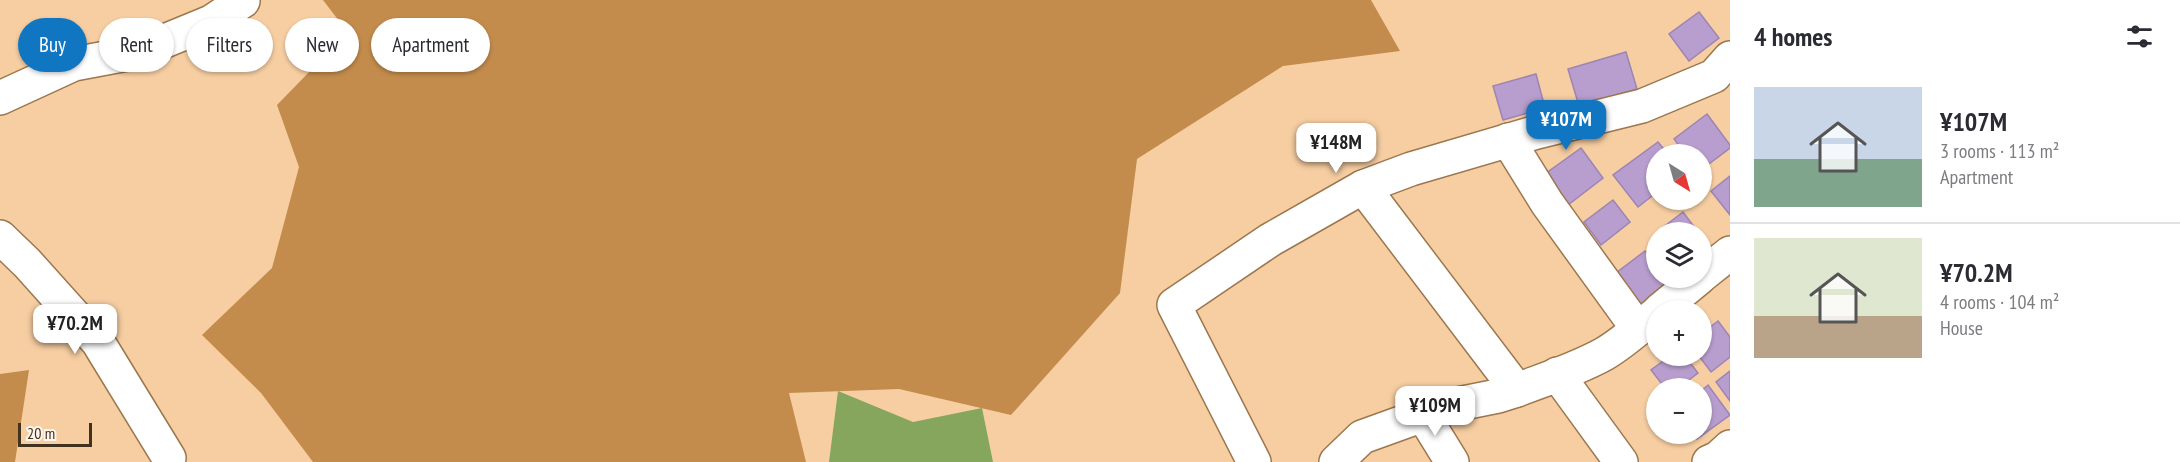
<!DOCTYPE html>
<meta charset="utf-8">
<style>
:root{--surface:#fff;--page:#f7f7f7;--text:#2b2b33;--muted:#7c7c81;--line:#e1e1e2;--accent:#1176c2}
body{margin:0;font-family:"PT Sans Narrow",sans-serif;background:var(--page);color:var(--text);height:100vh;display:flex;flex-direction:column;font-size:22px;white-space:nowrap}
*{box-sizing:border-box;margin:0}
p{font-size:20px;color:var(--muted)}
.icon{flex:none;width:33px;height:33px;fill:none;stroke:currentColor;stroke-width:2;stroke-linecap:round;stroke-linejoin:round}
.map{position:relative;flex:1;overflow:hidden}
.details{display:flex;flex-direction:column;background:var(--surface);width:450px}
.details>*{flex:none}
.guide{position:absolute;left:18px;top:18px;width:570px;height:54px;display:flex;gap:12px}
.needle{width:39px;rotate:143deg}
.tools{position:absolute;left:1646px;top:144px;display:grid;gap:12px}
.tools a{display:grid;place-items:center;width:66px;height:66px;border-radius:50%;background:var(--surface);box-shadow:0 2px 4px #0004;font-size:30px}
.scale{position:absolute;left:18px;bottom:15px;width:74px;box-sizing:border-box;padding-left:6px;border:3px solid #41311f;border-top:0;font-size:16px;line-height:21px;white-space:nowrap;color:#41311f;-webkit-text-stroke:4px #fef5ed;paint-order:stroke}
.price{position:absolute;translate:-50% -51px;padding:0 14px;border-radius:12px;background:#fff;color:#222;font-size:20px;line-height:39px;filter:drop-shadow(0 2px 3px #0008)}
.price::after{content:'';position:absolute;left:50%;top:36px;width:18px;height:14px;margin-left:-9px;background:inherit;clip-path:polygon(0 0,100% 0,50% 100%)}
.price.on{background:var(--accent);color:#fff}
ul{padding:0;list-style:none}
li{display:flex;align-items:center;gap:18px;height:150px;padding:0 24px}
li+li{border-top:2px solid var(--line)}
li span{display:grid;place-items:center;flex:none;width:168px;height:120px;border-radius:0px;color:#555}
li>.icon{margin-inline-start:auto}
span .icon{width:72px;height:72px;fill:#fffc;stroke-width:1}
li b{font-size:26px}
h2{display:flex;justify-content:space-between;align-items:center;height:72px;padding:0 24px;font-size:26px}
.chip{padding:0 21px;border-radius:27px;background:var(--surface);box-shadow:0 2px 4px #0004;font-size:21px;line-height:54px}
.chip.on{background:var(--accent);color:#fff}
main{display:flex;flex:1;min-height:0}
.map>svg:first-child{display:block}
.forest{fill:#c38c4c}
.water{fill:#86a65e}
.building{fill:#b89ece;stroke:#9d84b3;stroke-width:1.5}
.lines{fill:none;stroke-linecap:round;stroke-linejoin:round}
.minor-casing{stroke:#9c774e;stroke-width:36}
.minor{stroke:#fff;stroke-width:33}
</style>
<main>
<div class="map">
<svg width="1730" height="462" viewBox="0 0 1730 462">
<rect width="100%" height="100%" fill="#f7cea2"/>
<g class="forest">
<path d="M323 0H1371L1400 51 1283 66 1137 159 1120 293 1011 415 899 389 789 393 806 462H313L261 393 202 335 272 268 299 167 277 105 312 69 339 21Z"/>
<path d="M29 370 15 462H0V374Z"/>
</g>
<path class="water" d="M838 391 913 422 982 408 993 462H829Z"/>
<g class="building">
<path d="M1699 12 1719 38 1689 61 1669 34Z"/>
<path d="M1626 52 1637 89 1579 106 1568 69Z"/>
<path d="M1536 74 1545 108 1503 120 1493 86Z"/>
<path d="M1707 114 1730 145V148L1701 170V154H1685L1674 139Z"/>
<path d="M1658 142 1668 154H1656V193L1638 207 1613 175Z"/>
<path d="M1581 148 1603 178 1568 205 1545 174Z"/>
<path d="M1730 176V215L1711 191Z"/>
<path d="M1613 200 1630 222 1601 245 1584 222Z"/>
<path d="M1683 212 1698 232H1657Z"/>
<path d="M1645 251 1656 265V278H1666L1671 284 1633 312 1608 279Z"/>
<path d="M1718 321 1730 337V357L1711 372 1699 356H1701V334Z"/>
<path d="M1670 356H1685L1698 373 1678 388H1665L1651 370Z"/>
<path d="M1730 371V401L1716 382Z"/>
<path d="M1708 385 1730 415 1697 439 1693 434H1701V391Z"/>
</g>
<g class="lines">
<g class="minor-casing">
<g id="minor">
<path d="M0 98 74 64 138 52 211 22 243 1"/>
<path d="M1508 140 1547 203 1638 329"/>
<path d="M1363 187 1411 169 1537 132 1642 106 1714 76 1730 58"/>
<path d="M0 237 27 263 98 342 169 458"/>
<path d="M1701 276 1730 253"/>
<path d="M1660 310 1699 278"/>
<path d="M1557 374 1621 462"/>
<path d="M1423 415 1452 462"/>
<path d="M1254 462 1174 305 1270 240 1363 187 1517 390C1546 379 1577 369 1604 354 1623 343 1639 328 1656 314"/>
<path d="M1336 462 1362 437 1448 406 1498 396 1517 390"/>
<path d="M1709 462 1718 458 1730 447"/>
</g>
</g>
<use href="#minor" class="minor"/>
</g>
</svg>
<div class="tools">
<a><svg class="needle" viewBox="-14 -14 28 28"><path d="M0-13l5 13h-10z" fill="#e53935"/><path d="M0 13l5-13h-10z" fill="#7c7c81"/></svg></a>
<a><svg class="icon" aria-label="layers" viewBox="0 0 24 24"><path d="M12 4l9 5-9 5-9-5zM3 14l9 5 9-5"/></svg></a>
<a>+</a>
<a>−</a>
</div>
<div class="scale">20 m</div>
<b class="price on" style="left:1566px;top:151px">¥107M</b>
<b class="price" style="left:1336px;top:174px">¥148M</b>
<b class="price" style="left:75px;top:355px">¥70.2M</b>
<b class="price" style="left:1435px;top:437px">¥109M</b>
<div class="guide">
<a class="chip on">Buy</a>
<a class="chip">Rent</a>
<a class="chip">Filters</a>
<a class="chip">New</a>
<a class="chip">Apartment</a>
</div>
</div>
<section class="details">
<h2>4 homes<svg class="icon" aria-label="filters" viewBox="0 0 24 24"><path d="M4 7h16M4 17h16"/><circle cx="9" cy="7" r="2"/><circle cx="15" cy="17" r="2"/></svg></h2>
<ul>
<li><span style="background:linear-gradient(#c9d6e8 60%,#7fa58c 0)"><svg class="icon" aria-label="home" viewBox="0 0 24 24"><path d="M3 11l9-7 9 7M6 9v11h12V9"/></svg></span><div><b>¥107M</b><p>3 rooms · 113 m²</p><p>Apartment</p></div></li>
<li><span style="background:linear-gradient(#dfe7d0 65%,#b9a48a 0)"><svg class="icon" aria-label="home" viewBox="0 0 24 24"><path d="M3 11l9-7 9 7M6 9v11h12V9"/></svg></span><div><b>¥70.2M</b><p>4 rooms · 104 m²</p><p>House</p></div></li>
</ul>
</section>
</main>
